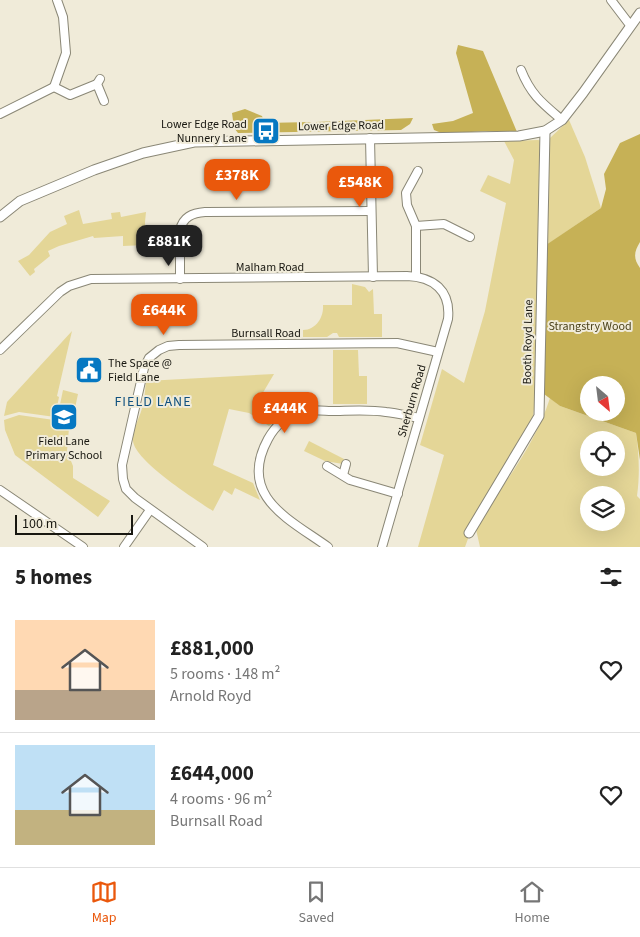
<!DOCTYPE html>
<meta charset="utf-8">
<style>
:root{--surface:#fff;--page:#f6f6f6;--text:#222;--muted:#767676;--line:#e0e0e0;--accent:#ea580c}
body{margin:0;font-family:"Source Sans 3",sans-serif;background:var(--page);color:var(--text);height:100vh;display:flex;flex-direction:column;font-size:19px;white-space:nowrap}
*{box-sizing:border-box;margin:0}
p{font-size:16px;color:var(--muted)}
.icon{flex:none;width:28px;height:28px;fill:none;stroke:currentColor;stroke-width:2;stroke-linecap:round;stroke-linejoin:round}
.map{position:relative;height:547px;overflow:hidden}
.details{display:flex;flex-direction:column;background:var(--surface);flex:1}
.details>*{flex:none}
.needle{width:32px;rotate:152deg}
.controls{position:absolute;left:580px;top:376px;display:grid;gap:10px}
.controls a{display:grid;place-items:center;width:45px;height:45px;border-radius:50%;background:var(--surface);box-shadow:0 5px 20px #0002;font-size:25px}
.scale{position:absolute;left:15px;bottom:12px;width:118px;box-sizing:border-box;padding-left:5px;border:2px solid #181710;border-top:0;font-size:14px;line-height:18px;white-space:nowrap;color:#181710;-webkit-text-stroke:4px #f0ebd9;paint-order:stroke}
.price{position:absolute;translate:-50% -42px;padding:0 11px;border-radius:10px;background:var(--accent);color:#fff;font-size:16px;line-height:32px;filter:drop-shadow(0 1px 2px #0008)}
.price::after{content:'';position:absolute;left:50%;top:30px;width:15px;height:11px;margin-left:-8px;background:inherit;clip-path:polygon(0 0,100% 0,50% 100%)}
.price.current{background:#222;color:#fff}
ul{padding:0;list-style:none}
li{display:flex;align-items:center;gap:15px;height:125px;padding:0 15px}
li+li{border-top:1px solid var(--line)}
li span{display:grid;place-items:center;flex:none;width:140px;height:100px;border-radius:0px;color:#555}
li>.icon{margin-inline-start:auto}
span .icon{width:60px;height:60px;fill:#fffc;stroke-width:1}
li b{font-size:21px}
h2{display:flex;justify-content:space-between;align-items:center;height:60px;padding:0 15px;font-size:21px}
.tab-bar{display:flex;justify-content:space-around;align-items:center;height:70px;border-top:1px solid var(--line);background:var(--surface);font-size:14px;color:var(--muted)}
.tab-bar a{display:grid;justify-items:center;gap:2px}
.tab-bar .current{color:var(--accent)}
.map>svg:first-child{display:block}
.green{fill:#e4d697;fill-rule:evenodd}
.forest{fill:#c6b156;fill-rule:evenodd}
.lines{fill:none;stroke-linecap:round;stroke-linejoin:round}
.minor-casing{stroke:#8a8776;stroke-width:10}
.tertiary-casing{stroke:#8a8776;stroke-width:11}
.minor{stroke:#fff;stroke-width:8}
.tertiary{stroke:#fff;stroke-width:9}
.labels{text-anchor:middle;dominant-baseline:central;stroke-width:4;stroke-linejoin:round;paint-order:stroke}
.poi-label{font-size:12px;fill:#181710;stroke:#f0ebd9;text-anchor:end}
.street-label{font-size:12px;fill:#181710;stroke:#f0ebd9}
.park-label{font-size:12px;fill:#4c431c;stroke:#f0ebd9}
.neighbourhood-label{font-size:14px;letter-spacing:1px;fill:#10507f;stroke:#f0ebd9}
</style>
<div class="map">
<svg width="640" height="547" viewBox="0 0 640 547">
<rect width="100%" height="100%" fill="#f0ebd9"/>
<g class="green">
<path d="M569 120 585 157 601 208 545 246 549 139Z"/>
<path d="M538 140 542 141 540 391 535 400 533 417 510 459 471 521 469 536 465 547H418L444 455 420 445 442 369 464 383 485 311 506 203 480 191 488 175 510 184 514 160 504 141Z"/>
<path d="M79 210 83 224 112 219 111 213 120 212 121 217 146 212 145 222 146 245 123 246V236L94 238 93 236 59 246 48 251 50 256 34 269 35 272 30 276 18 261 29 255 50 232 67 224 64 216Z"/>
<path d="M352 284 365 287 369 292 373 289 374 314H382V337H339L337 333H333L327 337H303V330C316 330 324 317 323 305H352Z"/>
<path d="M72 331 57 396 59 397 55 417 19 412 4 416 7 402Z"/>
<path d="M333 350H358L359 376H367V404H333Z"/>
<path d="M274 374 261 396 287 406V411L269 426 249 413 229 409 213 465 253 483 260 500 235 488 232 495 224 490 213 511C196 500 135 461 133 441 132 429 141 416 143 404 145 397 145 389 146 381Z"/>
<path d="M63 390 78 394 72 422 57 419Z"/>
<path d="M550 398 560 406 636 433C639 455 640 474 637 496L640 499V547H480L475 525C503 486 535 445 550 398ZM589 440H616V468H589ZM589 495H616V522H589Z"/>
<path d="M19 415 54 420 56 423 69 428 67 451 73 466V478L110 501 98 517 15 455 5 430 4 420Z"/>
<path d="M309 441 344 459 343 464 325 461 304 451Z"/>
</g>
<g class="forest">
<path d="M458 45 483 51 517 132 485 131 444 134 434 130 432 124 453 121 473 113 456 53Z"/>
<path d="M245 109 262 116 265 123 311 122 312 128H316V122L413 118 410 124 401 130 238 133 234 128 232 113Z"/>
<path d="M640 134V242C634 252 633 258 640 268V460L636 433 560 406 540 391 543 247 601 208 606 189 604 174 620 143ZM589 385H616V412H589Z"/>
</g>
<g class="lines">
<g class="minor-casing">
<g id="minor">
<path d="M611 0 630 25"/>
<path d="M521 70C531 95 542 103 562 120"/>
<path d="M100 79 97 84 104 101"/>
<path d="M54 87 66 53 63 17 57 0"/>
<path d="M54 87 70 95 97 84"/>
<path d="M0 114 54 87"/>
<path d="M370 138 373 277"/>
<path d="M416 226 444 224 470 237"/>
<path d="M416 276V226L407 205 406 193 418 171"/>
<path d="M180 279V230C183 217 192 213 205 212L371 211"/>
<path d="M0 350 60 292 69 286 91 279 407 276C433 277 451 290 448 319L382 547"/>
<path d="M327 466 350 480 398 494"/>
<path d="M343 475 346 464"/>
<path d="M0 490 83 547"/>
<path d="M124 547 150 510"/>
<path d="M203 547 135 498 126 489 123 479 122 465 144 368 149 358 159 350 168 346 179 345 397 343 438 352"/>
<path d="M328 547C289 519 237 496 268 439 275 426 288 414 302 411 311 409 320 411 329 411 347 411 368 409 386 412 397 413 408 416 419 418"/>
</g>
</g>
<g class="tertiary-casing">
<g id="tertiary">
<path d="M0 217 20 201 94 170 143 153 194 142 519 136 545 131 562 120 583 93 640 13"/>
<path d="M469 533 539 416 545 131"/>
</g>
</g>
<use href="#minor" class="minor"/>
<use href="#tertiary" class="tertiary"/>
</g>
<defs>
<g id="bus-square" transform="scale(1.4375)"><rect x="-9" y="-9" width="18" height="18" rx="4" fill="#0678c2" stroke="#f0ebd9"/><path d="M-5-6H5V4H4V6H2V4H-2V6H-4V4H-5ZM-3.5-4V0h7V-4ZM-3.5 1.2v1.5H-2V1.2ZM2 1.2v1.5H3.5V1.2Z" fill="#fff"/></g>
<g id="civic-square" transform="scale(1.4375)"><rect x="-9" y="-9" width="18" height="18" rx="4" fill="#0678c2" stroke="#f0ebd9"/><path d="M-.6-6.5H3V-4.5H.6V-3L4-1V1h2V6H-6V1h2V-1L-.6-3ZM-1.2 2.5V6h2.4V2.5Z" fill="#fff"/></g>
<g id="school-square" transform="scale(1.4375)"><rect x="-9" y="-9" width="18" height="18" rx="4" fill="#0678c2" stroke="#f0ebd9"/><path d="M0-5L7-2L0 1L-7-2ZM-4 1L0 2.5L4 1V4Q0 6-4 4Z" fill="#fff"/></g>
</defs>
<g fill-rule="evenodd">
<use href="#bus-square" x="266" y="131"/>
<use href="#civic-square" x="89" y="370"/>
<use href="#school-square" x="64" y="417"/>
</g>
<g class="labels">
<g class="poi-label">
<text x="247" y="124">Lower Edge Road<tspan x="247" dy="14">Nunnery Lane</tspan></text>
<text x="108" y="363" text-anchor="start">The Space @<tspan x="108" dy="14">Field Lane</tspan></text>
<text x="64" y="441" text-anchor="middle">Field Lane<tspan x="64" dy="14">Primary School</tspan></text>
</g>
<g class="street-label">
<text transform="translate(341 126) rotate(-1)">Lower Edge Road</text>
<text x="270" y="267">Malham Road</text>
<text x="266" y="333">Burnsall Road</text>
<text transform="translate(528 342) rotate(-89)">Booth Royd Lane</text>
<text transform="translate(412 401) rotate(-74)">Sherburn Road</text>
</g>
<g class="park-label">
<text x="590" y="326">Strangstry Wood</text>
</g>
<g class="neighbourhood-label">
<text x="153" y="402">FIELD LANE</text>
</g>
</g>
</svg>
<div class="controls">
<a><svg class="needle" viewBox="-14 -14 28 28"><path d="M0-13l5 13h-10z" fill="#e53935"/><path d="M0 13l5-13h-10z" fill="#767676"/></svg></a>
<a><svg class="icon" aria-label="locate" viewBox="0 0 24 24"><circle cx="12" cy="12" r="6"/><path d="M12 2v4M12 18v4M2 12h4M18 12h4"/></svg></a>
<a><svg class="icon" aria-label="layers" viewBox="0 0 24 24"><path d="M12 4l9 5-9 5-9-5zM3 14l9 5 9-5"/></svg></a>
</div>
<div class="scale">100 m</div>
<b class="price" style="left:237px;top:201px">£378K</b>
<b class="price" style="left:360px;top:208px">£548K</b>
<b class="price current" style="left:169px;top:267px">£881K</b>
<b class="price" style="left:164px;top:336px">£644K</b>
<b class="price" style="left:285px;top:434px">£444K</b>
</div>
<section class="details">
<h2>5 homes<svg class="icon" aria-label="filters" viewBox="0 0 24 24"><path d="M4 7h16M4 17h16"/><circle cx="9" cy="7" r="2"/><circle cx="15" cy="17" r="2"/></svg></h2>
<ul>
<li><span style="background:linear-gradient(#ffd9b3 70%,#b9a48a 0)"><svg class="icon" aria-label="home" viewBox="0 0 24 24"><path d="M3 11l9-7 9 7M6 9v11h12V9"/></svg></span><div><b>£881,000</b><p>5 rooms · 148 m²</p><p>Arnold Royd</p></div><svg class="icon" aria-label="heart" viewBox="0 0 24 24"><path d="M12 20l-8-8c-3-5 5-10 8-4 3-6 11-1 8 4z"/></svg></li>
<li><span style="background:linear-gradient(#bfe0f5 65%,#c2b280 0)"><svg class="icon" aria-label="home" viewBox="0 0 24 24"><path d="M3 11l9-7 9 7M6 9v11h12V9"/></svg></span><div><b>£644,000</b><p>4 rooms · 96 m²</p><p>Burnsall Road</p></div><svg class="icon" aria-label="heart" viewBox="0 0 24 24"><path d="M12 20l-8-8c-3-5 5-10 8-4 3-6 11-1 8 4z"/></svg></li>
</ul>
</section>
<nav class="tab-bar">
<a class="current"><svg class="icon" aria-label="map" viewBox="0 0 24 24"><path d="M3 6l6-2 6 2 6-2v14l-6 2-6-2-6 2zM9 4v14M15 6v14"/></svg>Map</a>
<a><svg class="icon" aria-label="saved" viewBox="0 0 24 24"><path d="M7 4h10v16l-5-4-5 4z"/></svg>Saved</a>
<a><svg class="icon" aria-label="home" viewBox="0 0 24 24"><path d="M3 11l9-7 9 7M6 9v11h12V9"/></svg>Home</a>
</nav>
